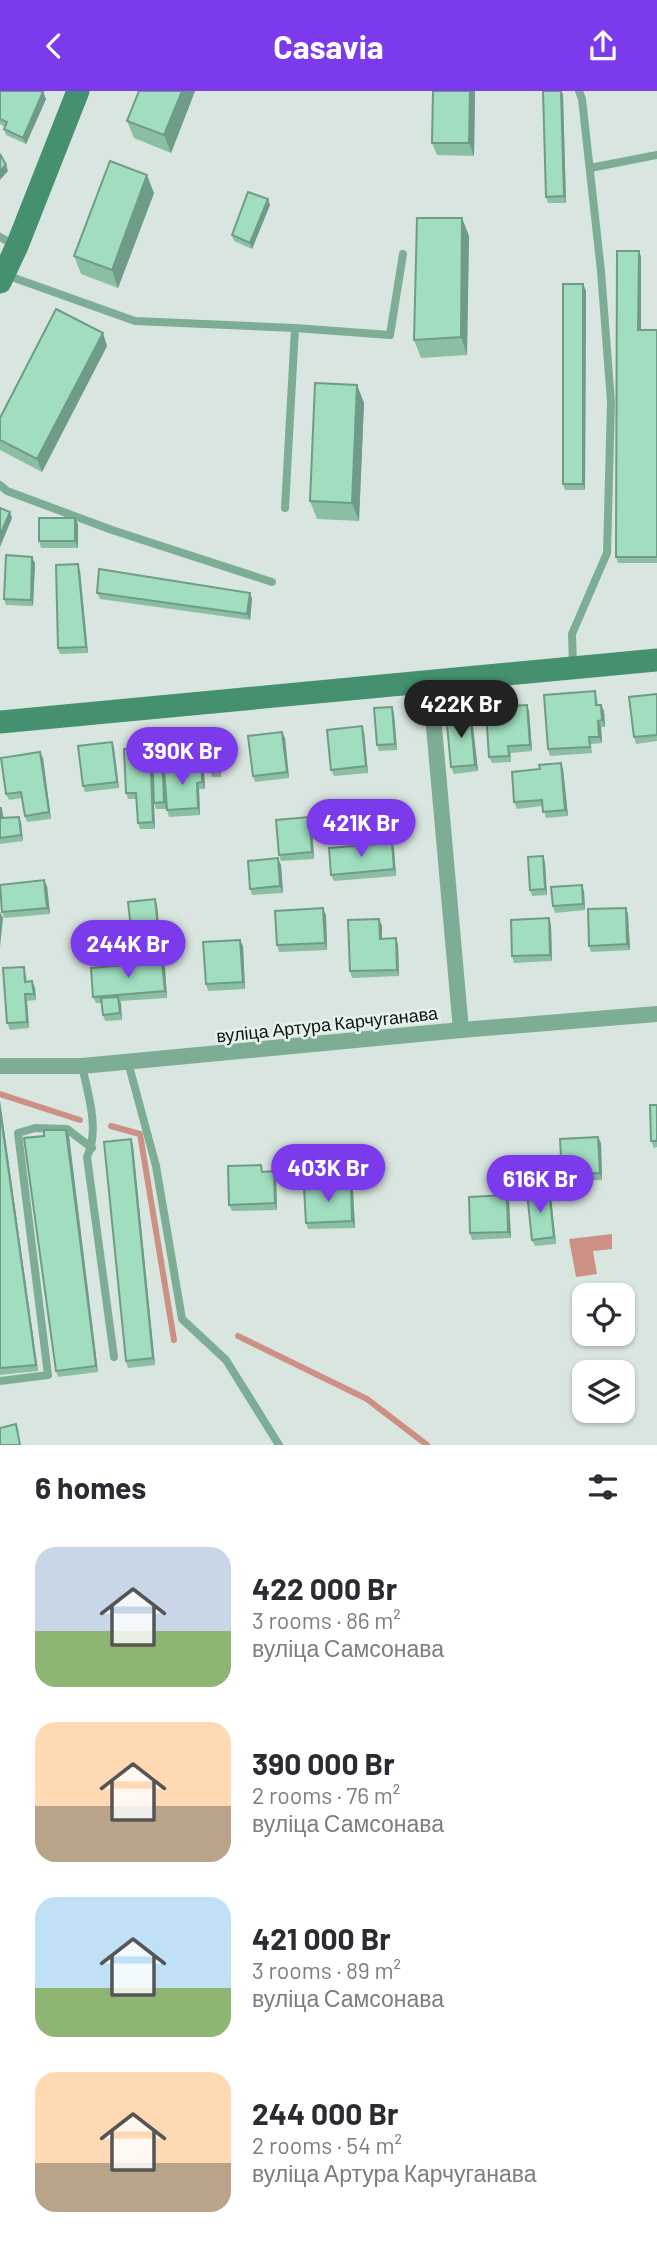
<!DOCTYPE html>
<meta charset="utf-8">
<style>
:root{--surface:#fff;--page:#f2f2f3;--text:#2b2b33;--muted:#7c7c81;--accent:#7c3aed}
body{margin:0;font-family:Barlow,sans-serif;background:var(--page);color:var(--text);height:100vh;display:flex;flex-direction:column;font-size:26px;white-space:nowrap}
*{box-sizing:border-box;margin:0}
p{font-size:23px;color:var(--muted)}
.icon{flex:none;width:38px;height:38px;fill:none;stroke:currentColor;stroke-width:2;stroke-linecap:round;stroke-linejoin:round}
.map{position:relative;height:1354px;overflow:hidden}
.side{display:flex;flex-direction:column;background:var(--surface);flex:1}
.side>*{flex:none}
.controls{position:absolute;left:572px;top:1192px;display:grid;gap:14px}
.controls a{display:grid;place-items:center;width:63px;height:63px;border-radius:14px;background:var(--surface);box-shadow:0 2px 5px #0004;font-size:35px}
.price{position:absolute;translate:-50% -60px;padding:0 16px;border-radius:24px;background:var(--accent);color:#fff;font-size:23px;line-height:46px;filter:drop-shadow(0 2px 4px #0008)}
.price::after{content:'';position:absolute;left:50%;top:42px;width:21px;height:16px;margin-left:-10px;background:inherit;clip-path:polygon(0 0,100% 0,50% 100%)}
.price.active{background:#222;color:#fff}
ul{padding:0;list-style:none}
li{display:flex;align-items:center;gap:21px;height:175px;padding:0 35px}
li span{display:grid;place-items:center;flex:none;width:196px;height:140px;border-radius:21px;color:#555}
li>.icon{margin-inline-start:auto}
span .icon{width:84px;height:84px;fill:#fffc;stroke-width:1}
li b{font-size:30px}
h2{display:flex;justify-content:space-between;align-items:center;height:84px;padding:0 35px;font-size:30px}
header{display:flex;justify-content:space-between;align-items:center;height:91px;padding:0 35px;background:var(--accent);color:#fff;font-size:32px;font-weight:700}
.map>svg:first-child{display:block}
.water{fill:#cd9084}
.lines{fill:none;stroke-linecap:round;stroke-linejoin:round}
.stream{stroke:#cd9084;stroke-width:6}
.lane{stroke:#7dad95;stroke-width:8}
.street{stroke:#7dad95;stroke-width:16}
.secondary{stroke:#45916f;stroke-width:23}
.wall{fill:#8abfa4}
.shaded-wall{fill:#709b86}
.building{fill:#a0debf;stroke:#709b86;stroke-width:2}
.labels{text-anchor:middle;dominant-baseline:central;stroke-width:5;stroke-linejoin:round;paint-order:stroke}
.street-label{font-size:18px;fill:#0f1411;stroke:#e6f3ec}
</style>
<header><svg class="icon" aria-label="back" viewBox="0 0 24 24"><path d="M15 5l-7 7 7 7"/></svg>Casavia<svg class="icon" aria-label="share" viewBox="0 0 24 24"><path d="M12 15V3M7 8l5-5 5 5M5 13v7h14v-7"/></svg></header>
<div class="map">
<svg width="657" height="1354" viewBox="0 0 657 1354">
<rect width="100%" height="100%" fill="#d9e6df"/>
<path class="water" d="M612 1143V1158L593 1160 597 1183 576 1186 569 1148Z"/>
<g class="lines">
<g class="stream">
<path d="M0 1003 80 1029"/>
<path d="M111 1035 140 1043 174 1249"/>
<path d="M238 1245 367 1308 427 1354"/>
</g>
<g class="lane">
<path d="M590 77 657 64"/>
<path d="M0 146 14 154"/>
<path d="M6 184 135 230 295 237 390 244 403 163"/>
<path d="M0 394 7 400 112 439 272 491"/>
<path d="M285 417 295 237"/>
<path d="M573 576 572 543 607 462 611 311 601 180 582 8 579 0"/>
<path d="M128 971 156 1075 182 1228 226 1269 279 1354"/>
<path d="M82 975C88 1003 100 1039 87 1066L114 1266"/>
<path d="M0 1290 48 1284 18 1042 35 1037 67 1038 92 1057"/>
</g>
<g class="street">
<path d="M430 591 461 939"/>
<path d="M0 975H82L461 939 657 923"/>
</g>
<g class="secondary">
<path d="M0 191 17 155 78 0"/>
<path d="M0 631 657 569"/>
</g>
</g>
<g class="wall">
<path d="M0 0 43 1 46 8 26 53 6 44 4 38 5 36 0 33Z"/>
<path d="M139 0H195L171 62 134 47 127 30Z"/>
<path d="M475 0 474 65 437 64 432 52Z"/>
<path d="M543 0H562L563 4 566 112H548L546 106Z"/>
<path d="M154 102 118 197 81 183 74 165Z"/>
<path d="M270 114 252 158 234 150 232 144Z"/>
<path d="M462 127 469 145 467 264 421 267 414 249Z"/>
<path d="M639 160 641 166V239H657V472H618L616 466Z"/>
<path d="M583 193 586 200 585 399H565L563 393Z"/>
<path d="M107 255 42 381 0 359V327Z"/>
<path d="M357 294 364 312 359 430 317 428 310 410Z"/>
<path d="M78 433V457H41L39 450Z"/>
<path d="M35 472 33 515 6 514 4 508Z"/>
<path d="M80 480 88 562 60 563 58 557Z"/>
<path d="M97 502H250L252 508 250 529 100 508Z"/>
<path d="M595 600 597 607 598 614 604 620 605 636H601L602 652 591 653 592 662 550 665 548 658Z"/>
<path d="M657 603V650L636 653 634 646Z"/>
<path d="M509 605 511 615 529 620 532 660 511 662V671L492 672 489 666Z"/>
<path d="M392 616 394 623 397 659 379 660 377 654Z"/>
<path d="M472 627 478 680 454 683 451 676Z"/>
<path d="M362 635 364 641 368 682 334 685 331 679Z"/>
<path d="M285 647 289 687 255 691 253 685Z"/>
<path d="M112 651 114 657 119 697 85 701 83 695Z"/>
<path d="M150 657 152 663 155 738H140L138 732 136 708H128L126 702Z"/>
<path d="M162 659 164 665 166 718H156L154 712Z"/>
<path d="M218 663 220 669 221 686H212L210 680Z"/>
<path d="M43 667 51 728 27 731 25 725 22 707 9 709 6 703Z"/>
<path d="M563 678 568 725 546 727 543 715 517 718 514 711Z"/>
<path d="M204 680 205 698H199L200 724 169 726 167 719Z"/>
<path d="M0 717 3 723 4 727 19 726 21 732 23 750 0 753Z"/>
<path d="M309 726 312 733 314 768 281 770 279 764Z"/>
<path d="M392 752 394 758 396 785 334 790 331 784Z"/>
<path d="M543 765 545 772 547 804 532 805 530 799Z"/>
<path d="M281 774 283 802 252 804 250 798Z"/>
<path d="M47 795 50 823 4 827 2 821Z"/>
<path d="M584 800 585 819 555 822 553 815Z"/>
<path d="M155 808 157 814 163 872 165 877 167 907 120 910 122 929 105 930 103 924 101 912H96L93 906 146 872 142 844 133 845 131 838Z"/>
<path d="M626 817 628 823 630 859 591 861 589 855Z"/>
<path d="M326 824 327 859 279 861 277 854Z"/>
<path d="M379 828 382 835V848L396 847 398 854 399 885 352 887 350 880Z"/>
<path d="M551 834 552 870 514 872 512 865Z"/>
<path d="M243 855 245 898 208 900 206 893Z"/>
<path d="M26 882 27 891 32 890 35 897 36 909 27 910 29 937 10 939 7 932Z"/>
<path d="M0 1010 38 1280 0 1284Z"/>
<path d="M657 1014V1056L654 1057 651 1050Z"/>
<path d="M66 1039 69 1045 98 1281 58 1286 56 1280 44 1045Z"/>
<path d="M131 1048 133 1055 155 1274 128 1277 126 1270Z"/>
<path d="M601 1052 602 1089 564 1090 562 1084Z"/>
<path d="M276 1087 277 1119 232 1120 229 1114Z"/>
<path d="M353 1100 355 1137 308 1138 306 1132Z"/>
<path d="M549 1100 551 1106 556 1153 535 1155 532 1149Z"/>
<path d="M509 1111 511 1147 472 1149 470 1142Z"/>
</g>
<g class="shaded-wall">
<path d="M182 0H195L171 62 164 44Z"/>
<path d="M470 0H475L474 65 469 52Z"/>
<path d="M561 0 563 4 566 112 564 105Z"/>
<path d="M43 1 46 8 26 53 23 47Z"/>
<path d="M6 74 8 80 0 89V80Z"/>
<path d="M147 84 154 102 118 197 112 179Z"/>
<path d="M268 108 270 114 252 158 250 152Z"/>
<path d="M462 127 469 145 467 264 461 246Z"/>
<path d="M639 160 641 166V245L638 239Z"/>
<path d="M583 193 586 200 585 399 583 393Z"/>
<path d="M103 242 107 255 42 381 37 368Z"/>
<path d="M357 294 364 312 359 430 352 412Z"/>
<path d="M10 421 12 427 0 456V444Z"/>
<path d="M75 427 78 433V457L75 450Z"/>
<path d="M32 466 35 472 33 515 31 509Z"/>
<path d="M78 473 80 480 88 562 86 556Z"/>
<path d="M250 502 252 508 250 529 247 523Z"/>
<path d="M527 614 529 620 532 660 530 654Z"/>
<path d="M601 614 604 620 605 636 602 629Z"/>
<path d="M392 616 394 623 397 659 395 653Z"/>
<path d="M470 621 472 627 478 680 475 674Z"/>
<path d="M598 630 601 636 602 652 599 646Z"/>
<path d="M362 635 364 641 368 682 366 675Z"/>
<path d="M282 641 285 647 289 687 287 681Z"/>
<path d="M112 651 114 657 119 697 117 691Z"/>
<path d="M150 657 152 663 155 738 153 731Z"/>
<path d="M162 659 164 665 166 718 164 711Z"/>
<path d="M40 661 43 667 51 728 49 721Z"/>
<path d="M218 663 220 669 221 686 219 680Z"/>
<path d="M561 672 563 678 568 725 565 719Z"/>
<path d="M202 674 204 680 205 698 202 691Z"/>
<path d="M197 692 199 698 200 724 198 717Z"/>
<path d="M19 726 21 732 23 750 21 744Z"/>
<path d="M309 726 312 733 314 768 312 761Z"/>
<path d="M392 752 394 758 396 785 394 778Z"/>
<path d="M543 765 545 772 547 804 545 798Z"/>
<path d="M278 767 281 774 283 802 280 795Z"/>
<path d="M44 789 47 795 50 823 47 817Z"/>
<path d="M582 794 584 800 585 819 583 813Z"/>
<path d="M155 808 157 814 163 872 165 877 167 907 165 900Z"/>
<path d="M323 817 326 824 327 859 325 852Z"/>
<path d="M626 817 628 823 630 859 627 853Z"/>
<path d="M0 821 3 827 0 856Z"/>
<path d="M549 827 551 834 552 870 550 864Z"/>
<path d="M379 828 382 835V854L380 848Z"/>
<path d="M396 847 398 854 399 885 397 879Z"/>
<path d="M240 849 243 855 245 898 243 891Z"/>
<path d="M32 890 35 897 36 909 34 903Z"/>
<path d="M25 903 27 910 29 937 27 931Z"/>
<path d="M118 906 121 912 122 929 120 922Z"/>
<path d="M0 1010 38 1280 36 1274 0 1019Z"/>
<path d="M66 1039 69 1045 98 1281 96 1275Z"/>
<path d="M598 1046 601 1052 602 1089 600 1082Z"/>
<path d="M131 1048 133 1055 155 1274 153 1267Z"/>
<path d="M274 1080 276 1087 277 1119 275 1112Z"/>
<path d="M351 1094 353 1100 355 1137 352 1130Z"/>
<path d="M549 1100 551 1106 556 1153 554 1146Z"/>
<path d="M507 1104 509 1111 511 1147 508 1141Z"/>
</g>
<g class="building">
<path d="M0 0H40L43 1 23 47 4 38 7 31 0 28Z"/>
<path d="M139 0H182L164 44 127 30Z"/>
<path d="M433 0H470L469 52H432Z"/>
<path d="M543 0H561L564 105 546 106Z"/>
<path d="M0 63 6 74 0 80Z"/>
<path d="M110 70 147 84 112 179 74 165Z"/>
<path d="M248 101 268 108 250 152 232 144Z"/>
<path d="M417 127H462L461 246 414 249Z"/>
<path d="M617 160H639L638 239H657V466H616Z"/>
<rect x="563" y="193" width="20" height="200"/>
<path d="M56 218 103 242 37 368 0 349V327Z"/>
<path d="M315 292 357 294 352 412 310 410Z"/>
<path d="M0 417 10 421 0 444Z"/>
<rect x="39" y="427" width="36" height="23"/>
<path d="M6 464 32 466 31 509 4 508Z"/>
<path d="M78 473 86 556 58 557 56 474Z"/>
<path d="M99 478 250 502 247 523 97 502Z"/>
<path d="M595 600 596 614H601L602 629 598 630 599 646H589L590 656 548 658 544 604Z"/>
<path d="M657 603V644L634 646 629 606Z"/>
<path d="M509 605 510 615 527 614 530 654 508 655 509 665 489 666 485 606Z"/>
<path d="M392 616 395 653 377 654 374 617Z"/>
<path d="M470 621 475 674 451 676 446 623Z"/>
<path d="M362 635 366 675 331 679 327 639Z"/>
<path d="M282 641 287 681 253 685 248 645Z"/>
<path d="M112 651 117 691 83 695 78 655Z"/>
<path d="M150 657 153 731 138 732 136 702H126L124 658Z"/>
<path d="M152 659H162L164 711 154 712Z"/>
<path d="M40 661 49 721 25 725 21 701 6 703 1 667Z"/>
<path d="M210 663H218L219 680H210Z"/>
<path d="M561 672 565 719 543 721 542 709 514 711 512 681 540 678 539 674Z"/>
<path d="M202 674V691L197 692 198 717 167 719 164 676Z"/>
<path d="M0 717H1L2 727 19 726 21 744 0 747Z"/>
<path d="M309 726 312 761 279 764 276 729Z"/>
<path d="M392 752 394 778 331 784 329 757Z"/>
<path d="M543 765 545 798 530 799 528 766Z"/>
<path d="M278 767 280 795 250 798 248 770Z"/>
<path d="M44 789 47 817 2 821 0 794Z"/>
<path d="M582 794 583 813 553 815 551 796Z"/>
<path d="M155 808 161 867 145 869 142 837 131 838 128 811Z"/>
<path d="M323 817 325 852 277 854 275 820Z"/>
<path d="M626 817 627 853 589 855 588 818Z"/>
<path d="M549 827 550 864 512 865 511 829Z"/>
<path d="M379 828 380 848 396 847 397 879 350 880 348 829Z"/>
<path d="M240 849 243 891 206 893 203 851Z"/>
<path d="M162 871 165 900 93 906 91 877Z"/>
<path d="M24 876 25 891 32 890 34 903H25L27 931 7 932 3 877Z"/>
<path d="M118 906 120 922 103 924 101 907Z"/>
<path d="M650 1014H657V1050H651Z"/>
<path d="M0 1019 36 1274 0 1277Z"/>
<path d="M44 1039H66L96 1275 56 1280 24 1047 44 1045Z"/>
<path d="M598 1046 600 1082 562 1084 560 1048Z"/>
<path d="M131 1048 153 1267 126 1270 104 1051Z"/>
<path d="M261 1074 262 1081 274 1080 275 1112 229 1114 228 1075Z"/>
<path d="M351 1094 352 1130 306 1132 304 1096Z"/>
<path d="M549 1100 554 1146 532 1149 527 1102Z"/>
<path d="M507 1104 508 1141 470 1142 469 1106Z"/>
<path d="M16 1333 20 1354H0V1337Z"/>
</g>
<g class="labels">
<g class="street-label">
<text transform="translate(327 933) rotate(-6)">вуліца Артура Карчуганава</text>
</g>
</g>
</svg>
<div class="controls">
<a><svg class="icon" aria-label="locate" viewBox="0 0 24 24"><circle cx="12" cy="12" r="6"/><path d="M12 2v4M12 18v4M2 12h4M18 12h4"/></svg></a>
<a><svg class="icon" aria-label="layers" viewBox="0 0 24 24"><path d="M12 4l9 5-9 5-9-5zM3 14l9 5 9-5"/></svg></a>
</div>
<b class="price active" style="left:461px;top:649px">422K Br</b>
<b class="price" style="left:182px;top:696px">390K Br</b>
<b class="price" style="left:361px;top:768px">421K Br</b>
<b class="price" style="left:128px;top:889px">244K Br</b>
<b class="price" style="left:328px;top:1113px">403K Br</b>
<b class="price" style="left:540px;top:1124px">616K Br</b>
</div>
<section class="side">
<h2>6 homes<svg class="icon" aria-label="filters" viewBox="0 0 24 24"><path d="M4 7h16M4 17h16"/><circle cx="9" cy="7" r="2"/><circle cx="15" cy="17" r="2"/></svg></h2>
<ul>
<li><span style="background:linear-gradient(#c9d6e8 60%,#8fb573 0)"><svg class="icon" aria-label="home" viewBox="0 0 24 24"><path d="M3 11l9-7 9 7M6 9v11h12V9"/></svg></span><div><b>422 000 Br</b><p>3 rooms · 86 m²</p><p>вуліца Самсонава</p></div></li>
<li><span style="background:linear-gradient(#ffd9b3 60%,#b9a48a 0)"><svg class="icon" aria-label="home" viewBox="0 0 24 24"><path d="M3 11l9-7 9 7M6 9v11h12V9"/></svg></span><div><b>390 000 Br</b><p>2 rooms · 76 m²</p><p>вуліца Самсонава</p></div></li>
<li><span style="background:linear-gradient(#bfe0f5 65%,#8fb573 0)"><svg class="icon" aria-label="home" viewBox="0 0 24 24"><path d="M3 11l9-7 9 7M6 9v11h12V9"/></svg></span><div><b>421 000 Br</b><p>3 rooms · 89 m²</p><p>вуліца Самсонава</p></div></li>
<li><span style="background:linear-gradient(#ffd9b3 65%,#b9a48a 0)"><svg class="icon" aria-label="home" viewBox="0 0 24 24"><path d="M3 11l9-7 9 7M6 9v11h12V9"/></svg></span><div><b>244 000 Br</b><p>2 rooms · 54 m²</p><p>вуліца Артура Карчуганава</p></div></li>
</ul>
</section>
